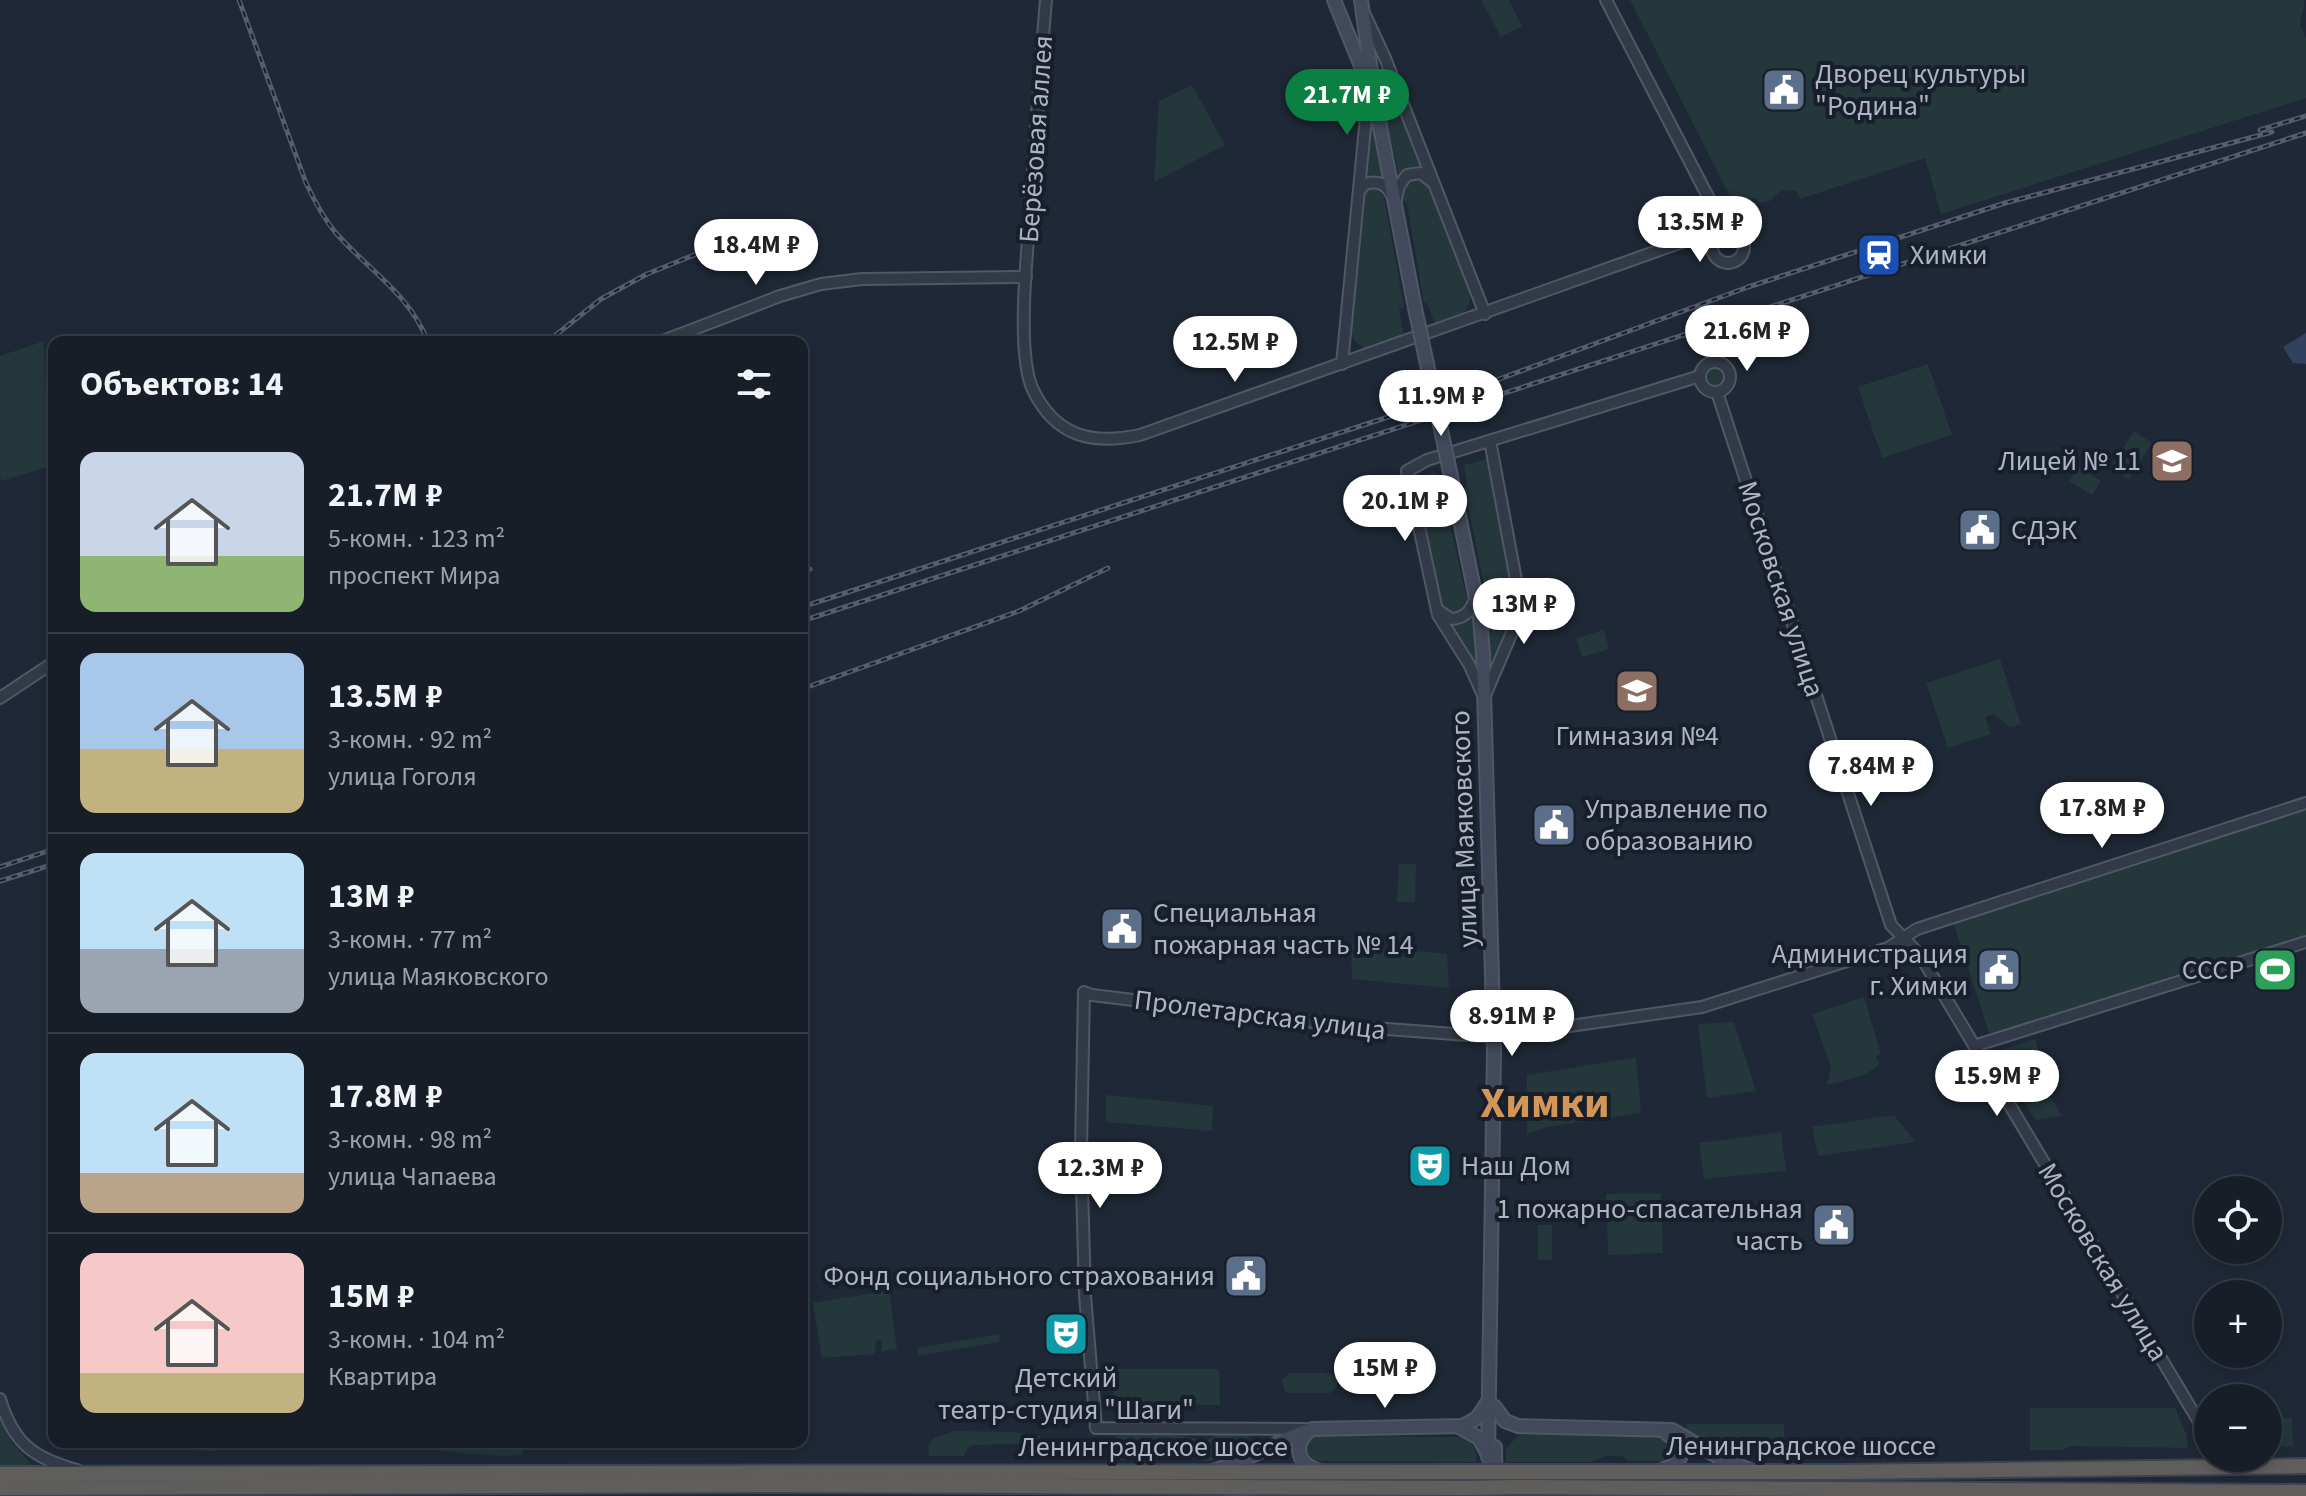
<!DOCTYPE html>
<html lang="ru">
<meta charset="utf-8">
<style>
:root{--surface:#171e28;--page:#242b34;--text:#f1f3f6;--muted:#9ea2a8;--line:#363c45;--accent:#0b8043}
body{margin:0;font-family:"Source Sans 3",sans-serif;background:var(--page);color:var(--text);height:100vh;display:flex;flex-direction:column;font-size:30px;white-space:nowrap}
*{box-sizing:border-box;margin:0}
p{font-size:26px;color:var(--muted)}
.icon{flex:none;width:44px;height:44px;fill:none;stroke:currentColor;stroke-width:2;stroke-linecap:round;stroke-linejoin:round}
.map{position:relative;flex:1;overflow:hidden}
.sheet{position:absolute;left:48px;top:336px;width:760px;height:1112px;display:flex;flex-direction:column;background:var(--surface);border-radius:16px;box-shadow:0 4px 12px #0003,0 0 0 2px var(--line)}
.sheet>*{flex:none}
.tools{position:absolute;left:2194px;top:1176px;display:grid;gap:16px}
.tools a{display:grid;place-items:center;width:88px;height:88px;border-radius:50%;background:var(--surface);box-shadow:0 4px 12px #0003,0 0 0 2px var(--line);font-size:40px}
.price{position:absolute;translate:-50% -68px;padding:0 18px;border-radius:28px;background:#fff;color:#222;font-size:26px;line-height:52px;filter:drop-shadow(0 2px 4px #0008)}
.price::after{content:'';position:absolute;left:50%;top:48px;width:24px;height:18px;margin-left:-12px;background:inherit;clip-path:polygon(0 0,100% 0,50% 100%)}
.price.selected{background:var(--accent);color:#fff}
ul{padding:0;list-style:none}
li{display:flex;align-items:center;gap:24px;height:200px;padding:0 32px}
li+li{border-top:2px solid var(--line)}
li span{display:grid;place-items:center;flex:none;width:224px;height:160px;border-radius:16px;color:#555}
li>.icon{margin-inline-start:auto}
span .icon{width:96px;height:96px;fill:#fffc;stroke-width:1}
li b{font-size:34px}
h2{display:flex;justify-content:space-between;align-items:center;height:96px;padding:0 32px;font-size:34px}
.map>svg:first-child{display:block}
.green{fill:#24373a}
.water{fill:#32425e}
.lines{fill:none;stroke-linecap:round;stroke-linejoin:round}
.tertiary-casing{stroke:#505765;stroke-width:14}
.secondary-casing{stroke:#505765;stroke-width:16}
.trunk-casing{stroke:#3d4451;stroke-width:18}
.tertiary{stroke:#333a47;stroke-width:10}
.secondary{stroke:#41495a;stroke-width:12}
.trunk{stroke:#5f5e5c;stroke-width:14}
.rail-casing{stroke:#555d6e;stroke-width:5}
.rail{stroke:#181f2b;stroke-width:2;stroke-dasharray:6;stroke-linecap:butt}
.secondary-bridge-casing{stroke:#505765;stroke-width:16;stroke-linecap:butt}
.trunk-bridge-casing{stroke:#3d4451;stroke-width:18;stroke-linecap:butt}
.secondary-bridge{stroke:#41495a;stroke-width:12}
.trunk-bridge{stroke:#5f5e5c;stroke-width:14}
.labels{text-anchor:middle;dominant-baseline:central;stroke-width:8;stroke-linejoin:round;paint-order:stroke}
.poi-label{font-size:28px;fill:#adb4c4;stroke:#181f2b;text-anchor:start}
.street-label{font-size:28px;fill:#adb4c4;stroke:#181f2b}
.town-label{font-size:44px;font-weight:bold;fill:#d39659;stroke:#181f2b}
</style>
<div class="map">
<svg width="2306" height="1496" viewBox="0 0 2306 1496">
<rect width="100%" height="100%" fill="#1f2836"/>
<g class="green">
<path d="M1481 0H1509L1522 26 1501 37Z"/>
<path d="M1630 0H2305L2300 24 2306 38V98L1941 214 1925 158 1800 199 1797 191C1778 189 1782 190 1770 201L1759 203 1755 198 1735 206Z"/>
<path d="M1384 68 1423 165 1406 169 1399 177 1376 71Z"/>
<path d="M1192 85 1225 145 1154 182 1159 101Z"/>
<path d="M1370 110 1385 181 1360 185Z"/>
<path d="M1416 178 1427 181 1471 293C1470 315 1454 319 1436 327L1427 303H1424L1407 204 1401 199 1407 182Z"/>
<path d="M1376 188 1384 197 1404 307 1399 309 1404 336 1367 350 1354 341 1350 328 1363 193 1367 189Z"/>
<path d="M44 341 46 390 54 419V465L2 481 0 478V356Z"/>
<path d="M1928 364 1952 435 1882 458 1858 387Z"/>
<circle cx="1715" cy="377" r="12"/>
<path d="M2134 431 2152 443 2129 479 2111 467Z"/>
<path d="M1487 459 1490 463 1513 586V596L1503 606 1493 605 1483 593 1485 588 1464 488 1467 486 1464 465Z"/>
<path d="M2078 467 2101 481 2092 495 2069 481Z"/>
<path d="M1435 472 1439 492H1443L1466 595H1469L1466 610 1452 615 1443 610 1440 604 1415 485 1417 478Z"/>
<path d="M1515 606 1490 666 1489 636 1485 611 1499 615Z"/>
<path d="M1473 613 1477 669 1463 644 1446 622 1464 621Z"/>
<path d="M1604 630 1609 649 1582 657 1576 638Z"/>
<path d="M2000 659 2021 724 2010 727 1993 714 1985 717 1991 734 1948 748 1926 683Z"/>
<path d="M2306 808V938L1993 1036 1989 1033 1954 925 1956 921Z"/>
<path d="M1399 864H1416L1415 902H1397Z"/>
<path d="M1351 945 1447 954 1449 988 1352 979Z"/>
<path d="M1864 997 1881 1054 1876 1056 1879 1065 1865 1075 1827 1085 1831 1067 1812 1014Z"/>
<path d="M1734 1022 1756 1091 1707 1098 1698 1024Z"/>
<path d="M2035 1039 2038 1049 2026 1056 2062 1116 2036 1120 1992 1053Z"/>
<path d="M1636 1057 1641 1113 1547 1127 1527 1134V1075Z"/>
<path d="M1106 1095 1213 1106 1212 1131 1106 1122Z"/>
<path d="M1894 1115 1915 1142 1818 1156 1812 1127Z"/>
<path d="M1781 1132 1786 1171 1704 1179 1699 1143Z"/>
<path d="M1661 1193 1663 1253 1608 1255 1606 1194Z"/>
<rect x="1538" y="1225" width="14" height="35"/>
<path d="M884 1291H889L897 1349 881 1352 882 1341 877 1340 874 1354 822 1358 813 1303Z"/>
<path d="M999 1334 1000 1342 918 1356 917 1348Z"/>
<path d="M1112 1369H1219L1220 1405 1114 1404Z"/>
<path d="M1290 1373H1330L1337 1379V1387L1330 1393H1289L1284 1391 1282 1379Z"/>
<path d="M2030 1408H2175L2186 1433 2188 1448 2071 1446 2062 1450H2030Z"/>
<path d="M0 1418 12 1443 32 1465 0 1466Z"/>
<path d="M2268 1418H2292L2293 1446 2268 1447Z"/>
<path d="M1687 1424H1784V1445H1717L1686 1430Z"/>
<path d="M954 1431 1014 1432 1040 1436 1044 1443 976 1445 968 1447 964 1456H929L928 1445 934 1438Z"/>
<path d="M1245 1432 1250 1434 1241 1452 1216 1453 1214 1460C1198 1464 1200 1457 1190 1451 1185 1448 1174 1450 1168 1450L1164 1459 1158 1458 1156 1453 1132 1452 1125 1460 1120 1461 1117 1456 1114 1440 1117 1436C1148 1434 1176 1433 1205 1441L1218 1434Z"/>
<path d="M1315 1433 1327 1436 1463 1437C1475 1442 1477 1450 1476 1462L1309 1461C1302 1447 1304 1444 1315 1433Z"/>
<path d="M1520 1433 1663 1435 1671 1440 1676 1454 1667 1461H1628L1623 1456H1605L1592 1462H1506V1449Z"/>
<path d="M124 1442H268L261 1449 236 1445 215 1451 133 1448Z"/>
<path d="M413 1442H527L521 1455C498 1457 473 1454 450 1452 439 1452 431 1444 420 1447Z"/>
</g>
<path class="water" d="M2306 333V364L2293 363 2283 347Z"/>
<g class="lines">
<g class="tertiary-casing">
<g id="tertiary">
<path d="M1046 0C1040 71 1035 142 1030 214 1027 255 1016 354 1033 390 1056 437 1092 445 1140 435L1702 235 1716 236"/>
<path d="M1606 0 1718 216 1730 231"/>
<path d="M1365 15 1385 58 1485 314"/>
<path d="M1359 191 1365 184C1377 180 1386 184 1391 194"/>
<path d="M1396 199 1399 186 1407 175 1421 173 1432 182"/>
<circle cx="1728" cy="247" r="16"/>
<path d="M660 342 780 296 821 284 862 279 1026 277"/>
<circle cx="1715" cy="377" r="15"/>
<path d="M1342 364 1369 86"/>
<path d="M1717 392 1891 925 1920 955 2208 1437"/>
<path d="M1438 610 1451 619C1466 618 1471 610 1476 597L1489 608 1500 611 1514 602 1517 591"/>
<path d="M1482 693 1469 664 1438 615 1407 471 1427 460 1700 376"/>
<path d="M1486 693 1513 630 1520 601 1490 441"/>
<path d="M0 698 54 662"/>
<path d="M1974 1046 2306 942"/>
<path d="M0 1399C13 1443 33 1458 77 1470"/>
<path d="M1306 1429 1096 1428 1085 1295 1081 1150 1084 992 1092 995 1347 1026 1494 1037 1702 1007 1888 948 1917 929 2306 803"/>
</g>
</g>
<g class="secondary-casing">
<g id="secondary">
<path d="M1334 0 1369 86"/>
<path d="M1361 0 1376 106 1415 308"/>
<path d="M1453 486 1480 618 1483 654 1494 1050 1488 1457"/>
<path d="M1495 1407 1505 1421 1518 1426 1672 1430 1722 1459 1750 1470"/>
<path d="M1459 1427 1479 1438 1487 1453"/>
<path d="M1310 1430C1291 1446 1298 1465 1320 1471"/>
<path d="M1495 1447 1496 1496"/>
<path d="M1213 1471C1248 1461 1278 1440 1312 1429L1463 1426 1477 1418 1487 1403"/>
<path d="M1659 1471 1675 1465 1681 1456 1679 1443 1666 1433"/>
<path d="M1227 1489 1248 1496"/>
</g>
</g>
<g class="trunk-casing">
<g id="trunk">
<path d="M1516 1472H1840L2306 1466"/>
<path d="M0 1474C489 1469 979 1476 1468 1472"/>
<path d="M1516 1487 2306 1492"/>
<path d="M0 1488 778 1485 1468 1488"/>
</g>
</g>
<use href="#tertiary" class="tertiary"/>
<use href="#secondary" class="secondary"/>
<use href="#trunk" class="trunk"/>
<g class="rail-casing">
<g id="rail">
<path d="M239 0 306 183C314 200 323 217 335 232 367 269 410 294 428 342"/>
<path d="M2260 130 2306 116"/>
<path d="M547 342 601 299 647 274 773 223"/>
<path d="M802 573 810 569"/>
<path d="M802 607 1456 395 1748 287 2005 203 2272 132"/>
<path d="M802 621 2306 133"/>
<path d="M802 689 1019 611 1108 568"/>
<path d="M0 867 54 849"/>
<path d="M0 881 54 864"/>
</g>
</g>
<use href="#rail" class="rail"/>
<g class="secondary-bridge-casing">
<path id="secondary-bridge" d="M1415 308 1453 486"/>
</g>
<g class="trunk-bridge-casing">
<g id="trunk-bridge">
<path d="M1468 1472H1516"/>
<path d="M1468 1488 1516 1487"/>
</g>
</g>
<use href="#secondary-bridge" class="secondary-bridge"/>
<use href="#trunk-bridge" class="trunk-bridge"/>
</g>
<defs>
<g id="civic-square" transform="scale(2.3)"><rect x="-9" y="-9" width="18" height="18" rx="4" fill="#5c6f8a" stroke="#181f2b"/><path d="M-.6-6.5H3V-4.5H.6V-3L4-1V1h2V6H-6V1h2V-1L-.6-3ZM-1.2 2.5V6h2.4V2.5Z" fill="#fff"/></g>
<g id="station-square" transform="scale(2.3)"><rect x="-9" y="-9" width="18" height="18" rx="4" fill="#1a4fb4" stroke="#181f2b"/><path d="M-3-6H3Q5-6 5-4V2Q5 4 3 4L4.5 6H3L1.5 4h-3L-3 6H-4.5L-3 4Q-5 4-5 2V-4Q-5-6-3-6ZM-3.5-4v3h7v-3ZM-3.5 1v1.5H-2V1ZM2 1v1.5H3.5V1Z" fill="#fff"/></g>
<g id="school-square" transform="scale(2.3)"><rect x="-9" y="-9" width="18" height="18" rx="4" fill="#8d6e63" stroke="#181f2b"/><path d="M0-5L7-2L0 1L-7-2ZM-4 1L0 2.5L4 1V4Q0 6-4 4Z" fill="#fff"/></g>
<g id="stadium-square" transform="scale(2.3)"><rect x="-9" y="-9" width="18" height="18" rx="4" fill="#2e9e5b" stroke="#181f2b"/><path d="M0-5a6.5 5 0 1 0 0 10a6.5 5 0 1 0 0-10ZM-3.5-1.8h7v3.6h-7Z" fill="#fff"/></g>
<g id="theatre-square" transform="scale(2.3)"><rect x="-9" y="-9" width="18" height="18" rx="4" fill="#0f9aa8" stroke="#181f2b"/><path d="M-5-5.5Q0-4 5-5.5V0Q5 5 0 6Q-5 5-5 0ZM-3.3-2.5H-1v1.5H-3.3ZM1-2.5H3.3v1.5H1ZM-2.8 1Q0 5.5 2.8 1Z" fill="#fff"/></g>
</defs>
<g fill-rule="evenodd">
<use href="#civic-square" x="1784" y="90"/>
<use href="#station-square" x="1879" y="255"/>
<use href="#school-square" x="2172" y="461"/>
<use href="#civic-square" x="1980" y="530"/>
<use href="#school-square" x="1637" y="691"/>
<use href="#civic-square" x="1554" y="825"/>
<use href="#civic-square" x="1122" y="929"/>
<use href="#civic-square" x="1999" y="970"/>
<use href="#stadium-square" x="2275" y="970"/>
<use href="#theatre-square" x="1430" y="1166"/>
<use href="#civic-square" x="1834" y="1225"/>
<use href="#civic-square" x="1246" y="1276"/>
<use href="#theatre-square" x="1066" y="1334"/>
</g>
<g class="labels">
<g class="poi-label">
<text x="1815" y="74">Дворец культуры<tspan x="1815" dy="32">"Родина"</tspan></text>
<text x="1910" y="255">Химки</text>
<text x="2141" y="461" text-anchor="end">Лицей № 11</text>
<text x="2011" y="530">СДЭК</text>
<text x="1637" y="736" text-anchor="middle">Гимназия №4</text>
<text x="1585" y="809">Управление по<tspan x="1585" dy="32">образованию</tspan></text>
<text x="1153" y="913">Специальная<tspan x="1153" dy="32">пожарная часть № 14</tspan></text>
<text x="1968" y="954" text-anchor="end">Администрация<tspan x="1968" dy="32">г. Химки</tspan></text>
<text x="2244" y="970" text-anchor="end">СССР</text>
<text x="1461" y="1166">Наш Дом</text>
<text x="1803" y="1209" text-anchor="end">1 пожарно-спасательная<tspan x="1803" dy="32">часть</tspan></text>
<text x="1215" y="1276" text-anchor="end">Фонд социального страхования</text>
<text x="1066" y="1378" text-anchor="middle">Детский<tspan x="1066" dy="32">театр-студия "Шаги"</tspan></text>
</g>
<g class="street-label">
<text transform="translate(1036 139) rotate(-86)">Берёзовая аллея</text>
<text transform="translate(1781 589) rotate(72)">Московская улица</text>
<text transform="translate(1464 829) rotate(-92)">улица Маяковского</text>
<text transform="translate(1260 1015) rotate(7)">Пролетарская улица</text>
<text transform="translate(2103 1262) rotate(59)">Московская улица</text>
<text x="1801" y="1446">Ленинградское шоссе</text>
<text x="1153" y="1447">Ленинградское шоссе</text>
</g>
<g class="town-label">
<text x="1545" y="1103">Химки</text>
</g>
</g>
</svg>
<div class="tools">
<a><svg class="icon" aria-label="locate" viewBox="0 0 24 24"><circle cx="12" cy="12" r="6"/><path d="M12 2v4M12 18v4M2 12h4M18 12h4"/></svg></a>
<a>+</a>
<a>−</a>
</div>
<b class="price selected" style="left:1347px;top:137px">21.7M ₽</b>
<b class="price" style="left:1700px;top:264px">13.5M ₽</b>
<b class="price" style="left:756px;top:287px">18.4M ₽</b>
<b class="price" style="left:1747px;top:373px">21.6M ₽</b>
<b class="price" style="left:1235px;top:384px">12.5M ₽</b>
<b class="price" style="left:1441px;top:438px">11.9M ₽</b>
<b class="price" style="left:1405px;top:543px">20.1M ₽</b>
<b class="price" style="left:1524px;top:646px">13M ₽</b>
<b class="price" style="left:1871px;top:808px">7.84M ₽</b>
<b class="price" style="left:2102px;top:850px">17.8M ₽</b>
<b class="price" style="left:1512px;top:1058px">8.91M ₽</b>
<b class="price" style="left:1997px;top:1118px">15.9M ₽</b>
<b class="price" style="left:1100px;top:1210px">12.3M ₽</b>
<b class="price" style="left:1385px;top:1410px">15M ₽</b>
<section class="sheet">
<h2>Объектов: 14<svg class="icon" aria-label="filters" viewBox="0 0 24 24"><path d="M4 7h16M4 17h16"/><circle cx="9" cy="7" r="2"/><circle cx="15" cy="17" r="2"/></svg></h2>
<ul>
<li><span style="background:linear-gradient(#c9d6e8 65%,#8fb573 0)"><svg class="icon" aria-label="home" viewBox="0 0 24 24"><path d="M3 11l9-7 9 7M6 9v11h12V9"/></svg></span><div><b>21.7M ₽</b><p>5-комн. · 123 m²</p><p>проспект Мира</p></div></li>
<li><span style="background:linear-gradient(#a9c7e8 60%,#c2b280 0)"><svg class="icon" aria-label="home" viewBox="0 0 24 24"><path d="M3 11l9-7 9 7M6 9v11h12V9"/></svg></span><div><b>13.5M ₽</b><p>3-комн. · 92 m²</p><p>улица Гоголя</p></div></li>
<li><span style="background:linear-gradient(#bfe0f5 60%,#9aa5b1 0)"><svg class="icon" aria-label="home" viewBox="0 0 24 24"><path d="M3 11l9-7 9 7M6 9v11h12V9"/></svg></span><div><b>13M ₽</b><p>3-комн. · 77 m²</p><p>улица Маяковского</p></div></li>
<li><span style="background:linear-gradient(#bfe0f5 75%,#b9a48a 0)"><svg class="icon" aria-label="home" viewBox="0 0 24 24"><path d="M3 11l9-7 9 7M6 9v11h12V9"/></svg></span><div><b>17.8M ₽</b><p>3-комн. · 98 m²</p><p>улица Чапаева</p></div></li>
<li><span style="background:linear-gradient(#f6c9c9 75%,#c2b280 0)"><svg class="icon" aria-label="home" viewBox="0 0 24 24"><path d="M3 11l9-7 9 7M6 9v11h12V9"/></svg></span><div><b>15M ₽</b><p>3-комн. · 104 m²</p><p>Квартира</p></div></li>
</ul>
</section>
</div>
